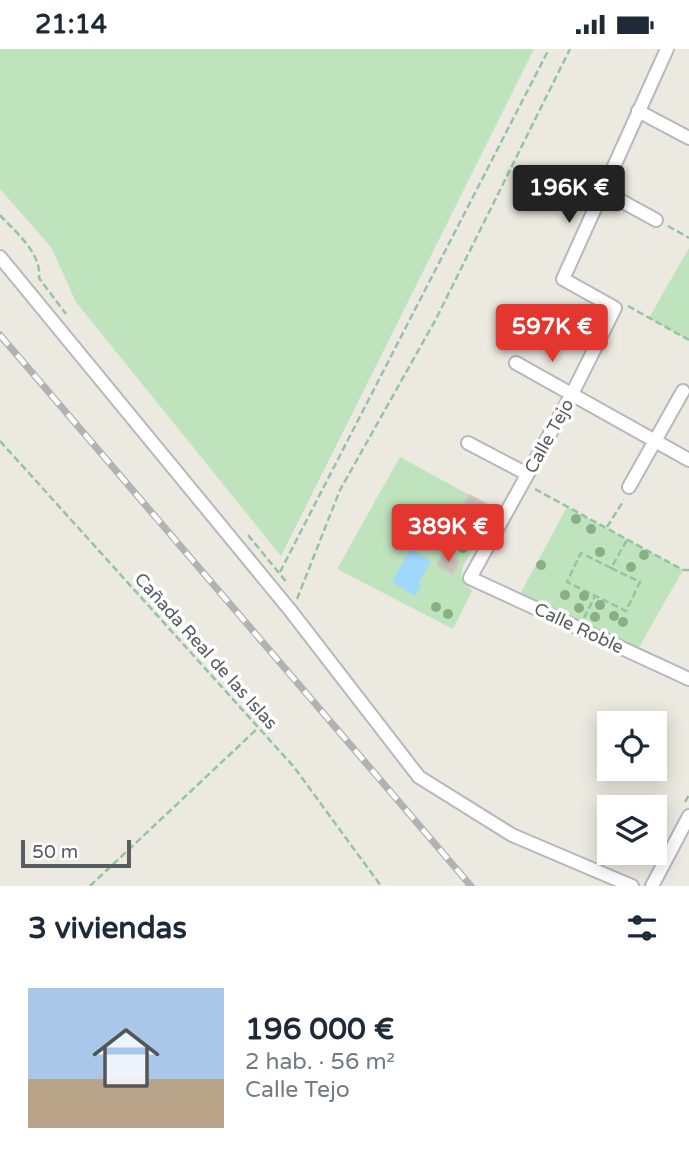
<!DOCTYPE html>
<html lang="es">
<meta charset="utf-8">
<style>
:root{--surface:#fff;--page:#f6f6f7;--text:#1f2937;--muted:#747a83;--accent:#e2362f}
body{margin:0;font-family:"Varela Round",sans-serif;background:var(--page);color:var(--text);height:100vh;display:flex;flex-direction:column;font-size:26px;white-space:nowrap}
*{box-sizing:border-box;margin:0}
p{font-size:23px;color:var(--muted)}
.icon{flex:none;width:38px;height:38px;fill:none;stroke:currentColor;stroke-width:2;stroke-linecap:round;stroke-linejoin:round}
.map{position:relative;height:837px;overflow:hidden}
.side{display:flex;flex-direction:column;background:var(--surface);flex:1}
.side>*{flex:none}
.tools{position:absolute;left:597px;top:662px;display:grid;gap:14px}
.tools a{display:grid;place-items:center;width:70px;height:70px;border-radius:0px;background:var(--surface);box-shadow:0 4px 18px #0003;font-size:35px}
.scale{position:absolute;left:21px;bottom:18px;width:110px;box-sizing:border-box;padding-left:7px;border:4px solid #595d61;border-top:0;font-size:19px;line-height:24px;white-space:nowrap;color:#595d61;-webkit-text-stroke:5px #fff;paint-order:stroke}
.price{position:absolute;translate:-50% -60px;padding:0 16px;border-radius:7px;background:var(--accent);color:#fff;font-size:23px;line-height:46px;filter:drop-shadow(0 2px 4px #0008)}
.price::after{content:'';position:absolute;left:50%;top:42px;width:21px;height:16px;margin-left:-10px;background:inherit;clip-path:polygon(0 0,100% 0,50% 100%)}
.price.selected{background:#222;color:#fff}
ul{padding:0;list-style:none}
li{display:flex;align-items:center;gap:21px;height:175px;padding:0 28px}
li span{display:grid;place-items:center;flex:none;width:196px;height:140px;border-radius:0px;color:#555}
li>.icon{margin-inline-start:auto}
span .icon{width:84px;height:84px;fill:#fffc;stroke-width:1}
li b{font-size:30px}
h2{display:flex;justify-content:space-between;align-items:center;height:84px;padding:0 28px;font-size:30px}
.status{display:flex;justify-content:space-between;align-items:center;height:49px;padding:0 35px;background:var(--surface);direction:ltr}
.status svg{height:19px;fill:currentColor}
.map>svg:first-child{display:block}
.green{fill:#bee3bd}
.water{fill:#a0d7fc}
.building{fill:#c8c5bf;stroke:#d0cabf;stroke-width:2}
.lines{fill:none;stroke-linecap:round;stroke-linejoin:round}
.street-casing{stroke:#b6b8bd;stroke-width:16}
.path{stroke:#96c3a2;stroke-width:2.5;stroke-dasharray:7 3.5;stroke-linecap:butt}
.street{stroke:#fff;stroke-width:12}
.rail-casing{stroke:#b1b2b2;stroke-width:7}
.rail{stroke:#fff;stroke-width:4.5;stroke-dasharray:13;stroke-linecap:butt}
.tree{fill:#88b084}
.labels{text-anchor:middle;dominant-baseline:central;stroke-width:7;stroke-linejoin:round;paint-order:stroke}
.street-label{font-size:18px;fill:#595d61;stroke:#fff}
</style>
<div class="status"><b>21:14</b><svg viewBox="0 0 49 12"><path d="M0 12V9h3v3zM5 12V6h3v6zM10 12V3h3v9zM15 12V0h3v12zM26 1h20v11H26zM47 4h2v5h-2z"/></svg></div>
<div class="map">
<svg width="689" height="837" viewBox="0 0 689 837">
<rect width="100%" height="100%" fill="#ebe9e0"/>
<g class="green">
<path d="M0 0H534L281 507 76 253 51 198 0 140Z"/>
<path d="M689 199V291L649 269Z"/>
<path d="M400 408 495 460 463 517 461 528 472 542 453 580 337 520Z"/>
<path d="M567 458 683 521 635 605 517 551Z"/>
</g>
<path class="water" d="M410 500 431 512 418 535 421 537 415 547 392 533Z"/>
<g class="building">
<path d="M469 446 495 460 475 495 450 480Z"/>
<path d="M444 505 459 513 453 525 437 516Z"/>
</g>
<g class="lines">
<g class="street-casing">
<g id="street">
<path d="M667 0 563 230 615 259 572 345 470 529 689 630"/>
<path d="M638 62 689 89"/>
<path d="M603 142 656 171"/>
<path d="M0 208 290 561 419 728 512 786 632 837"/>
<path d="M516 314 689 411"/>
<path d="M468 394 527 425"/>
<path d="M629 438 683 342"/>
<path d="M652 837 689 767"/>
</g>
</g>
<g class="path">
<path d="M0 166C15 183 42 204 39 229L66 265"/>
<path d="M668 177 689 189"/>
<path d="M628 257 689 291"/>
<path d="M0 392 294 718 381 837"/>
<path d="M535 440 683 521H689"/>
<path d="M607 478 624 451"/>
<path d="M248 486 288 535"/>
<path d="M611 519 640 533 626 562 567 533 581 504 611 519 627 491"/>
<path d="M280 523 549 0"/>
<path d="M297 550 340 441 436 270 570 0"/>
<path d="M584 569 595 547"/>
<path d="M685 753 689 746"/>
<path d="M90 837 258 679"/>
</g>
<use href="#street" class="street"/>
<g class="rail-casing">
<path id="rail" d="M0 286 471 837"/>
</g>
<use href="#rail" class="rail"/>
</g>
<g class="tree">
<circle cx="576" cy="470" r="5"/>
<circle cx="591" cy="480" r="5"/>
<circle cx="431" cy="485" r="5"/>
<circle cx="451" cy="494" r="5"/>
<circle cx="463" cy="499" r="5"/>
<circle cx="600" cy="503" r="5"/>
<circle cx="644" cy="506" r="5"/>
<circle cx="541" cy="516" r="5"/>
<circle cx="631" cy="518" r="5"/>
<circle cx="565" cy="546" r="5"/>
<circle cx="584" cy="547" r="5"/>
<circle cx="600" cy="556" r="5"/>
<circle cx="436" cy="558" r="5"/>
<circle cx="579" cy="559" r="5"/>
<circle cx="448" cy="565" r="5"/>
<circle cx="614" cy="567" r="5"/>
<circle cx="595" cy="568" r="5"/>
<circle cx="623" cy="573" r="5"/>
</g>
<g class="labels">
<g class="street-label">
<text transform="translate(549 387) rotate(-61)">Calle Tejo</text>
<text transform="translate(579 579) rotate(25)">Calle Roble</text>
<text transform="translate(206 602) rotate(48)">Cañada Real de las Islas</text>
</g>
</g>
</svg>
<div class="tools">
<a><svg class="icon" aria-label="locate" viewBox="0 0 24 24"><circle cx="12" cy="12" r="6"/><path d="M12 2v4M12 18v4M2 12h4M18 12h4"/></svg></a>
<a><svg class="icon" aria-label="layers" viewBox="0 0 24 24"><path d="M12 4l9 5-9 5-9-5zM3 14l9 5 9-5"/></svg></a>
</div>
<div class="scale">50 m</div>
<b class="price selected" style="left:569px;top:176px">196K €</b>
<b class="price" style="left:552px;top:315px">597K €</b>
<b class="price" style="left:448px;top:515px">389K €</b>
</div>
<section class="side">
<h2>3 viviendas<svg class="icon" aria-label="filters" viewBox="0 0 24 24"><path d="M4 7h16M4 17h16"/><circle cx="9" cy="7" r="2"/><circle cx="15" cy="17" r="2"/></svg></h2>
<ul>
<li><span style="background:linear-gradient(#a9c7e8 65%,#b9a48a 0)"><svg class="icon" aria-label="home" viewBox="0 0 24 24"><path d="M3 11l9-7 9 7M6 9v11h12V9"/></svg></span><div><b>196 000 €</b><p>2 hab. · 56 m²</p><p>Calle Tejo</p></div></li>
</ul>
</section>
